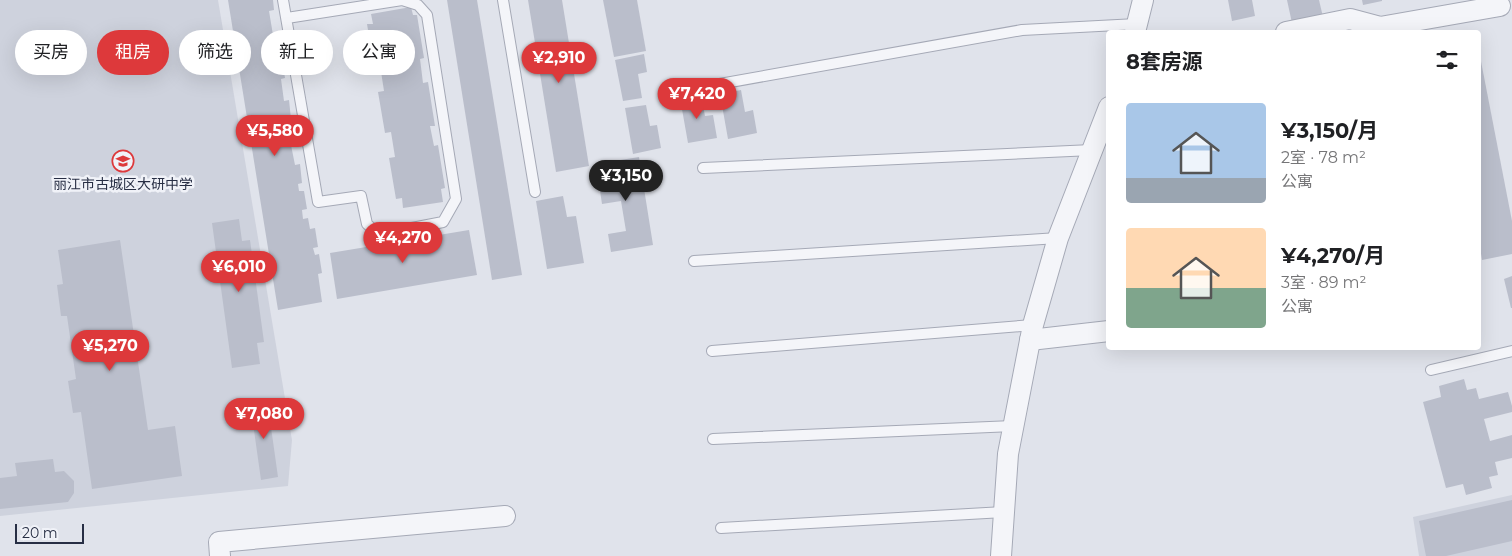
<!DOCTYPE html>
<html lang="zh">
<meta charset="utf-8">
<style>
:root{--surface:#fff;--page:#f6f6f6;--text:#202124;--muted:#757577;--accent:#dd393b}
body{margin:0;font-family:Montserrat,"Noto Sans SC",sans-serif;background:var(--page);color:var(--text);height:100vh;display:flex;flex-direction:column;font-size:19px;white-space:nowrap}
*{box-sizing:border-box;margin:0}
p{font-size:16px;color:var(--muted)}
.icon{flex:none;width:28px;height:28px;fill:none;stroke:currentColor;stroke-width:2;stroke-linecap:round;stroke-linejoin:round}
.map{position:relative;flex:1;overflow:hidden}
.sheet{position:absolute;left:1106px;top:30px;width:375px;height:320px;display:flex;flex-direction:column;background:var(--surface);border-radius:5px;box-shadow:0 5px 20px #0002}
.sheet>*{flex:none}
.guide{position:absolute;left:15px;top:30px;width:475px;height:45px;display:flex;gap:10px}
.scale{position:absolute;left:15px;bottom:12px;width:69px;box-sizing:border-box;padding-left:5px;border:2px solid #272e44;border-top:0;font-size:14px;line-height:18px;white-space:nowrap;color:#272e44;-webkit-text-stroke:4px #f0f2f8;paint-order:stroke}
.price{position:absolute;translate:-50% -42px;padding:0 11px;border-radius:18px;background:var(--accent);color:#fff;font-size:16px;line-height:32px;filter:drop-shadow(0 1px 2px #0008)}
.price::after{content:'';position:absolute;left:50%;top:30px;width:15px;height:11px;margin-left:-8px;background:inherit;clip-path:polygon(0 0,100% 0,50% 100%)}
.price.selected{background:#222;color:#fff}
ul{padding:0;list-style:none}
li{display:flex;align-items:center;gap:15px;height:125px;padding:0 20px}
li span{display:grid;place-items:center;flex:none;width:140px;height:100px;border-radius:5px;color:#555}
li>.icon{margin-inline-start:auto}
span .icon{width:60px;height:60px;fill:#fffc;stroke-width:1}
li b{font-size:21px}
h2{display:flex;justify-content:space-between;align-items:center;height:60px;padding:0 20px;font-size:21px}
.pill{padding:0 18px;border-radius:22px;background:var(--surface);box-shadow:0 5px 20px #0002;font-size:18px;line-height:45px}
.pill.selected{background:var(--accent);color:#fff}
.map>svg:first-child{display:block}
.built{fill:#ced2dd}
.building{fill:#babecb}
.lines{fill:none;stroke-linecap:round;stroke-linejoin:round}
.lane-casing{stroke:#a5a9b6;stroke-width:12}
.street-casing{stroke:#a5a9b6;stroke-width:22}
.lane{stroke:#f4f5f9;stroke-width:10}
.street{stroke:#f4f5f9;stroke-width:20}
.labels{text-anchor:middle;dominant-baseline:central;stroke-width:5;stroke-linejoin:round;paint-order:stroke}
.poi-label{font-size:14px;fill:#272e44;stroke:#f0f2f8}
</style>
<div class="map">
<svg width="1512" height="556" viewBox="0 0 1512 556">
<rect width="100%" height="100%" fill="#e0e3eb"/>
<g class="built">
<path d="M0 0H218L292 440 288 486 0 516Z"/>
<path d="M1512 495V556H1419L1413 517Z"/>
</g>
<g class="building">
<path d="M228 0H273L274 10 269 11 273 35 278 33 281 52 276 53 277 61 282 60 285 78 281 79 284 101 289 100 291 119H287L288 127 293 126 296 144 291 145 295 165 300 164 302 183 298 184 299 191H304L307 209 302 210 303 219 308 218 310 229 315 228 318 247 313 248 315 255 319 254 322 273 318 274 322 302 278 310Z"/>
<path d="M447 0H477L522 275 492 280Z"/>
<path d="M528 0H562L589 166 556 172Z"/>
<path d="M603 0H637L646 51 614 57Z"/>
<path d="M1228 0H1252L1255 16 1232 21Z"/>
<path d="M1287 0H1319L1323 17 1292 23Z"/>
<path d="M1362 0H1382V1L1363 5Z"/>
<path d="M411 7 413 15H417L424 58 420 59 423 83 428 82 435 126H430L434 146 438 145 445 188 441 189 443 202 403 208 402 198 396 199 389 158 395 157 391 132 385 133 378 92 384 91 380 65 374 66 367 24H373L371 14Z"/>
<path d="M1479 51 1512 221V254L1482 260 1479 241Z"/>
<path d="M644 54 647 72 638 74 642 98 623 101 615 60Z"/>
<path d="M741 90 745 112 753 110 757 133 728 139 720 94Z"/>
<path d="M701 95 705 116 713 115 717 138 688 143 680 98Z"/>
<path d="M646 105 650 126 657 125 661 148 633 154 625 108Z"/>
<path d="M639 157 653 245 611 252 608 234 626 231 621 201 602 204 596 164Z"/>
<path d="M563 196 567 217 576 216 584 263 547 269 536 201Z"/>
<path d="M239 219 242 241 250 240 264 342 257 343 260 364 232 368 212 223Z"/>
<path d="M469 230 477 275 337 299 330 253Z"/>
<path d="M120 240 148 430 175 426 182 476 92 489 81 412 73 413 68 381 76 379 67 316H61L57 285 63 284 58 250Z"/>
<path d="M1512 276V308H1511L1504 279Z"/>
<path d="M1464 379 1467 390 1476 388 1479 399 1508 392 1512 406V412L1484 419 1490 441 1512 435V458L1495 462 1498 475 1489 477 1492 488 1466 495 1463 484 1446 488 1423 402 1441 397 1439 386Z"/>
<path d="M267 399 278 477 261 480 250 402Z"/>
<path d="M53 459 55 472 64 471 74 481V493L68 502 0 509V478L17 476 15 463Z"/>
<path d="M1512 500V541L1446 556H1426L1419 521Z"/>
</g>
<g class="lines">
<g class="lane-casing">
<g id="lane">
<path d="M283 0 318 202 361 196 367 224 374 230 386 233 443 222 456 199 427 15 418 5 402 0 287 18"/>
<path d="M503 0 535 192"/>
<path d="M669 93 1022 30 1137 24"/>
<path d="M703 168 1092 150"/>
<path d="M694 261 1058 238"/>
<path d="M712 351 1033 325"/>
<path d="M1431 370 1512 351"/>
<path d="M713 439 1013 426"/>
<path d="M721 528 1004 512"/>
</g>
</g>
<g class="street-casing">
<g id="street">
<path d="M1135 32 1143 0"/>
<path d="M1286 32 1350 19 1380 27 1500 6"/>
<path d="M1030 340 1109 331"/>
<path d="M220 556 219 542 505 516"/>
<path d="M1001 556 1008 454 1033 325 1058 238 1109 107"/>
</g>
</g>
<use href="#lane" class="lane"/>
<use href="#street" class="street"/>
</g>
<defs>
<g id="school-ring" transform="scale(1.125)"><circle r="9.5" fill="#f0f2f8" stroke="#dd393b" stroke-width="1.5"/><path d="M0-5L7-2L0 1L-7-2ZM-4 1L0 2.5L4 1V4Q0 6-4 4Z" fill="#dd393b"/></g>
</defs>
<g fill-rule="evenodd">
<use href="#school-ring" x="123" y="161"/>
</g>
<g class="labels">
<g class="poi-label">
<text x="123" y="184">丽江市古城区大研中学</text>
</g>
</g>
</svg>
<div class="scale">20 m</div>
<b class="price" style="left:559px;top:84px">¥2,910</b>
<b class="price" style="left:697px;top:120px">¥7,420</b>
<b class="price" style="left:275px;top:157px">¥5,580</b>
<b class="price selected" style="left:626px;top:202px">¥3,150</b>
<b class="price" style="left:403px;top:264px">¥4,270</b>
<b class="price" style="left:239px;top:293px">¥6,010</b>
<b class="price" style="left:110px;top:372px">¥5,270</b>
<b class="price" style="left:264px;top:440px">¥7,080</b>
<div class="guide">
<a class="pill">买房</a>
<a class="pill selected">租房</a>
<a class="pill">筛选</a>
<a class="pill">新上</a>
<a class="pill">公寓</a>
</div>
<section class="sheet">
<h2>8套房源<svg class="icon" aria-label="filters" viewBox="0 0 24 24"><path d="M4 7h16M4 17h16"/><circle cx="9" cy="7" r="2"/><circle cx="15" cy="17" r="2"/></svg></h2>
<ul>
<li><span style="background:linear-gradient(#a9c7e8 75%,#9aa5b1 0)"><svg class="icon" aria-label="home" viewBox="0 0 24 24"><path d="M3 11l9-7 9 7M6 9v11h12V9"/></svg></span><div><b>¥3,150/月</b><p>2室 · 78 m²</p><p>公寓</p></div></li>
<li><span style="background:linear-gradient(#ffd9b3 60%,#7fa58c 0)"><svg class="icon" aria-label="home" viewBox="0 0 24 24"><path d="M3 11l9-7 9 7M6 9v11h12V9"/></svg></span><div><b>¥4,270/月</b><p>3室 · 89 m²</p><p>公寓</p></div></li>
</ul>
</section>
</div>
